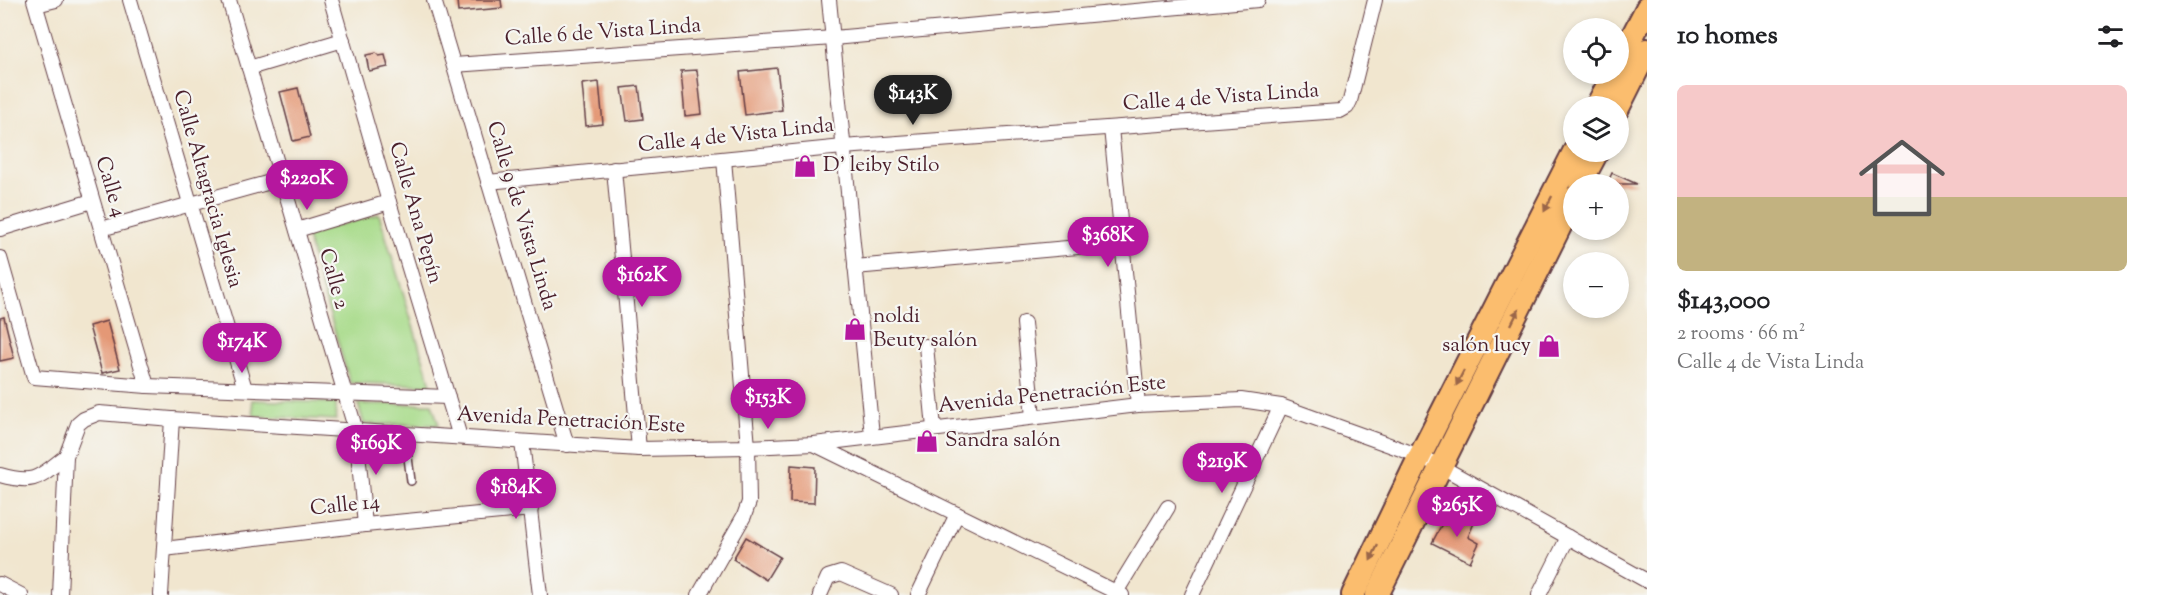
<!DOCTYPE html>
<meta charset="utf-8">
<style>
:root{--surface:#fff;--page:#f6f6f6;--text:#202124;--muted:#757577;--line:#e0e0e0;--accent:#b5179e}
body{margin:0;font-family:"Sorts Mill Goudy",serif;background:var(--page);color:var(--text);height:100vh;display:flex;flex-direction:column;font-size:22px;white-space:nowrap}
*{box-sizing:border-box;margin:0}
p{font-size:20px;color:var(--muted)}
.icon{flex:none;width:33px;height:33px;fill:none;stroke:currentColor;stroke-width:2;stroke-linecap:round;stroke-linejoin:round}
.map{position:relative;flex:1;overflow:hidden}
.panel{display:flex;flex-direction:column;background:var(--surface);width:510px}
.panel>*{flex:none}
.controls{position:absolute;left:1563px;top:18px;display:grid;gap:12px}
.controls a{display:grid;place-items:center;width:66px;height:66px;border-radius:50%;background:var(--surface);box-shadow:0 3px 9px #0003;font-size:30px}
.price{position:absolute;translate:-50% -51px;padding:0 14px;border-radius:21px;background:var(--accent);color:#fff;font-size:20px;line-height:39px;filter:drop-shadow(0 2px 3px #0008)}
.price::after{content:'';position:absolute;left:50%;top:36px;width:18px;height:14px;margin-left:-9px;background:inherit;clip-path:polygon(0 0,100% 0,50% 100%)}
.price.selected{background:#222;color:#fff}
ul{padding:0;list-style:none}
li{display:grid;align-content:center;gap:12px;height:318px;padding:0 30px}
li+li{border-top:2px solid var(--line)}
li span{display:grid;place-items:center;height:186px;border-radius:9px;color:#555}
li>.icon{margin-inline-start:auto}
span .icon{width:108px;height:108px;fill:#fffc;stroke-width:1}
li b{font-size:26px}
h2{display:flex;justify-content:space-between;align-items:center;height:72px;padding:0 30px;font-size:26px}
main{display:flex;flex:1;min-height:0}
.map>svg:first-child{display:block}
.green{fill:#a9db8b;stroke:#7a7d5b;stroke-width:1.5}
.building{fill:#e49876}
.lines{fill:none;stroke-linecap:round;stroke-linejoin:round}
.service-casing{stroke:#633d44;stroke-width:10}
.minor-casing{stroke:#633d44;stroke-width:16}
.primary-casing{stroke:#633d44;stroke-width:26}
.service{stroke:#fff;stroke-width:7}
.minor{stroke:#fff;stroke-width:14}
.primary{stroke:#fbbd6e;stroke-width:22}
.oneway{fill:#9a6649}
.labels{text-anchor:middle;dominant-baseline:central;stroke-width:4.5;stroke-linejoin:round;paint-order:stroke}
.street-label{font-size:21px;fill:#4a1f2b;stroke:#f6f6f2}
.poi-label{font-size:21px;fill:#4a1f2b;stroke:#f6f6f2;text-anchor:start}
</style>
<main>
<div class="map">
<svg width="1647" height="595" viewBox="0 0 1647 595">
<rect width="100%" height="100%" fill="#f6f6f2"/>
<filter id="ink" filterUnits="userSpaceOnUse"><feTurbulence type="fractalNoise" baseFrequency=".0167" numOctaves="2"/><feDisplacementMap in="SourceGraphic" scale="12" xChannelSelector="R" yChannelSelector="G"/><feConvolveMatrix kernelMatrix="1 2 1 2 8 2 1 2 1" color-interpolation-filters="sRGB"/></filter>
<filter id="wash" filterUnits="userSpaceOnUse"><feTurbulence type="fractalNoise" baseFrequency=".008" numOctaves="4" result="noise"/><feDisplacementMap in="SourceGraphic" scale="24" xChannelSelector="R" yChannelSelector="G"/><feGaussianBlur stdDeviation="1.35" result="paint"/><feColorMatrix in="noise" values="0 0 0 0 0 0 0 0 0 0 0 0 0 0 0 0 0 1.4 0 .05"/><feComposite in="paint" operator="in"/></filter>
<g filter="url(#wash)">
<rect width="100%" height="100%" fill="#f1e6cf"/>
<g class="green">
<path d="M379 214 431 385 350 383 306 234Z"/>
<path d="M252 400 336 403V420L254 416Z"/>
<path d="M358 404H432L439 425 364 424Z"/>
</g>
<g id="blocks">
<g class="building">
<path d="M457 0H501L502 8 458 12Z"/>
<path d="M376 53 379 56 385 55 388 67 369 71 366 55Z"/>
<path d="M777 68 782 110 745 115 740 72Z"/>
<path d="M697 70 702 114 685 116 681 71Z"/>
<path d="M599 82 603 124 586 126 582 84Z"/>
<path d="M639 86 643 119 627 121 622 88Z"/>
<path d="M298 88 310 137 293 141 280 92Z"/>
<path d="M1612 173 1637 184H1607Z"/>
<path d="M4 317 14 358 0 361V318Z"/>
<path d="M107 321 120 369 102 373 89 326Z"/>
<path d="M791 465 815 467 814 503 790 502Z"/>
<path d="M1450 513 1474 523 1468 537 1479 543 1470 562 1432 543 1442 524 1445 525Z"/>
<path d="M746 537 780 557 766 580 733 559Z"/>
</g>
</g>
</g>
<g filter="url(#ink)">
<use href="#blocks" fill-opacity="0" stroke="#633d44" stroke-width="1.5"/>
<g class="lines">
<g class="service-casing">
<path id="service" d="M405 434 411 481"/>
</g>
<g class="minor-casing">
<g id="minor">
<path d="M34 0 147 386"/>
<path d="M130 0 245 389"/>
<path d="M229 0 356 431 365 525"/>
<path d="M331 0 389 202 460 437"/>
<path d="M434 0 567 445"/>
<path d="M829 0 872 435"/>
<path d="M36 5 56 0"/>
<path d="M454 65 833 38 1258 0"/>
<path d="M249 68 343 40"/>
<path d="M1111 128 1138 405"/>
<path d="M614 169 639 449"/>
<path d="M488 182 843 147 1340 111 1347 107 1350 101 1375 0"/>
<path d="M0 229 92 201"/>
<path d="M101 229 281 179"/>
<path d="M297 230 389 202"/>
<path d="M0 258 34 377 147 386 448 397"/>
<path d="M855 267 1122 243"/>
<path d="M1024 323 1033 417"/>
<path d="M926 346 934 428"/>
<path d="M522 442 540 595"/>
<path d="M814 444 1122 595"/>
<path d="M0 475C36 485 39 477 66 456"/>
<path d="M164 549 365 525 531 509"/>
<path d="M0 584 21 595"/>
<path d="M1116 592 1168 507"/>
<path d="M60 595 66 456 78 424 84 419 99 413 172 419 639 449 748 447 814 444 1138 405 1241 400 1281 406 1420 456 1440 466 1647 581"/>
<path d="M161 595 172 419"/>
<path d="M699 595 744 516 749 502 748 447 724 159"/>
<path d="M820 595 828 577 841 573 891 595"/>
<path d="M918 595 957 514"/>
<path d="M1192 595 1281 406"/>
<path d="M1539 595 1568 537"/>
</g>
</g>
<g class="primary-casing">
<g id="primary">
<path d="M1618 64 1647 8"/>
<path d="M1597 106 1614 74"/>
<path d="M1618 108 1647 50"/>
<path d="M1580 184 1597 152"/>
<path d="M1353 595 1420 456 1574 152"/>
<path d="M1377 595 1574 198"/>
</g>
</g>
<use href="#service" class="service"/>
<use href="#minor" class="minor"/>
<use href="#primary" class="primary"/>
</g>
<defs><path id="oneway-solid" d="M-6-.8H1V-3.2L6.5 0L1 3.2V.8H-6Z" transform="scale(1.5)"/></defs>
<g class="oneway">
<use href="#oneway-solid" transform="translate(1548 204) rotate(117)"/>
<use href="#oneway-solid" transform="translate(1515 317) rotate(-64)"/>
<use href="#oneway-solid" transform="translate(1460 378) rotate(117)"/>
<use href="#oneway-solid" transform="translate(1374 553) rotate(116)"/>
</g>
</g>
<defs>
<g id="shop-bare" transform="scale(1.8)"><path d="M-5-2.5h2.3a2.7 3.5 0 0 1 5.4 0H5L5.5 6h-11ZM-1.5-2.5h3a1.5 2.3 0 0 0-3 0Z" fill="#b5179e" stroke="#f6f6f2" stroke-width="2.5" paint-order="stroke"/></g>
</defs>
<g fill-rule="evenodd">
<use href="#shop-bare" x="805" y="166"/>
<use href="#shop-bare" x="855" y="329"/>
<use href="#shop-bare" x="1549" y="346"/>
<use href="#shop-bare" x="927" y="441"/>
</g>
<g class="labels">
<g class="street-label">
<text transform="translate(603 33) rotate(-4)">Calle 6 de Vista Linda</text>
<text transform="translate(1221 98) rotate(-4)">Calle 4 de Vista Linda</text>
<text transform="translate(736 136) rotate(-6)">Calle 4 de Vista Linda</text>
<text transform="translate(110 187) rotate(73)">Calle 4</text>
<text transform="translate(207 189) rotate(74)">Calle Altagracia Iglesia</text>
<text transform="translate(415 213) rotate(74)">Calle Ana Pepín</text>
<text transform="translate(521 216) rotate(73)">Calle 9 de Vista Linda</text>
<text transform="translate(333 279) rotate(74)">Calle 2</text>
<text transform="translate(1052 395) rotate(-6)">Avenida Penetración Este</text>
<text transform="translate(571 421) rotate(3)">Avenida Penetración Este</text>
<text transform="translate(345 506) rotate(-6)">Calle 14</text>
</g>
<g class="poi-label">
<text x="823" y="166">D’ leiby Stilo</text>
<text x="873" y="317">noldi<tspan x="873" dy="24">Beuty salón</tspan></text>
<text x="1531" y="346" text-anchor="end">salón lucy</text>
<text x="945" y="441">Sandra salón</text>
</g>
</g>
</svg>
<div class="controls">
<a><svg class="icon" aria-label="locate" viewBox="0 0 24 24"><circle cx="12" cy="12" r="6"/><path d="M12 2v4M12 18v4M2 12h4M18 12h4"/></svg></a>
<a><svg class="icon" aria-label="layers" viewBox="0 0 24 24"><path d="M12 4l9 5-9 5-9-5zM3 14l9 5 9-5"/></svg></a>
<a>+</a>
<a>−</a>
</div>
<b class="price selected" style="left:913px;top:126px">$143K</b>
<b class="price" style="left:307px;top:211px">$220K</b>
<b class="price" style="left:1108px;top:268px">$368K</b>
<b class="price" style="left:642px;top:308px">$162K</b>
<b class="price" style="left:242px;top:374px">$174K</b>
<b class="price" style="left:768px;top:430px">$153K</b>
<b class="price" style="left:376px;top:476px">$169K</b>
<b class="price" style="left:1222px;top:494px">$219K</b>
<b class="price" style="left:516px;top:520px">$184K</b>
<b class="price" style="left:1457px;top:538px">$265K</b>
</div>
<section class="panel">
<h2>10 homes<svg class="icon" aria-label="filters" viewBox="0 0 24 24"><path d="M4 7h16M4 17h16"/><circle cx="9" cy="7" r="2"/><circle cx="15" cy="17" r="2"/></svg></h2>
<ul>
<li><span style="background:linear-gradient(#f6c9c9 60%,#c2b280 0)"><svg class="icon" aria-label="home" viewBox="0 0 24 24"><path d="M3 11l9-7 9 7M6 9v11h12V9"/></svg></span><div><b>$143,000</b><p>2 rooms · 66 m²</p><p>Calle 4 de Vista Linda</p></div></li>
</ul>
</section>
</main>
